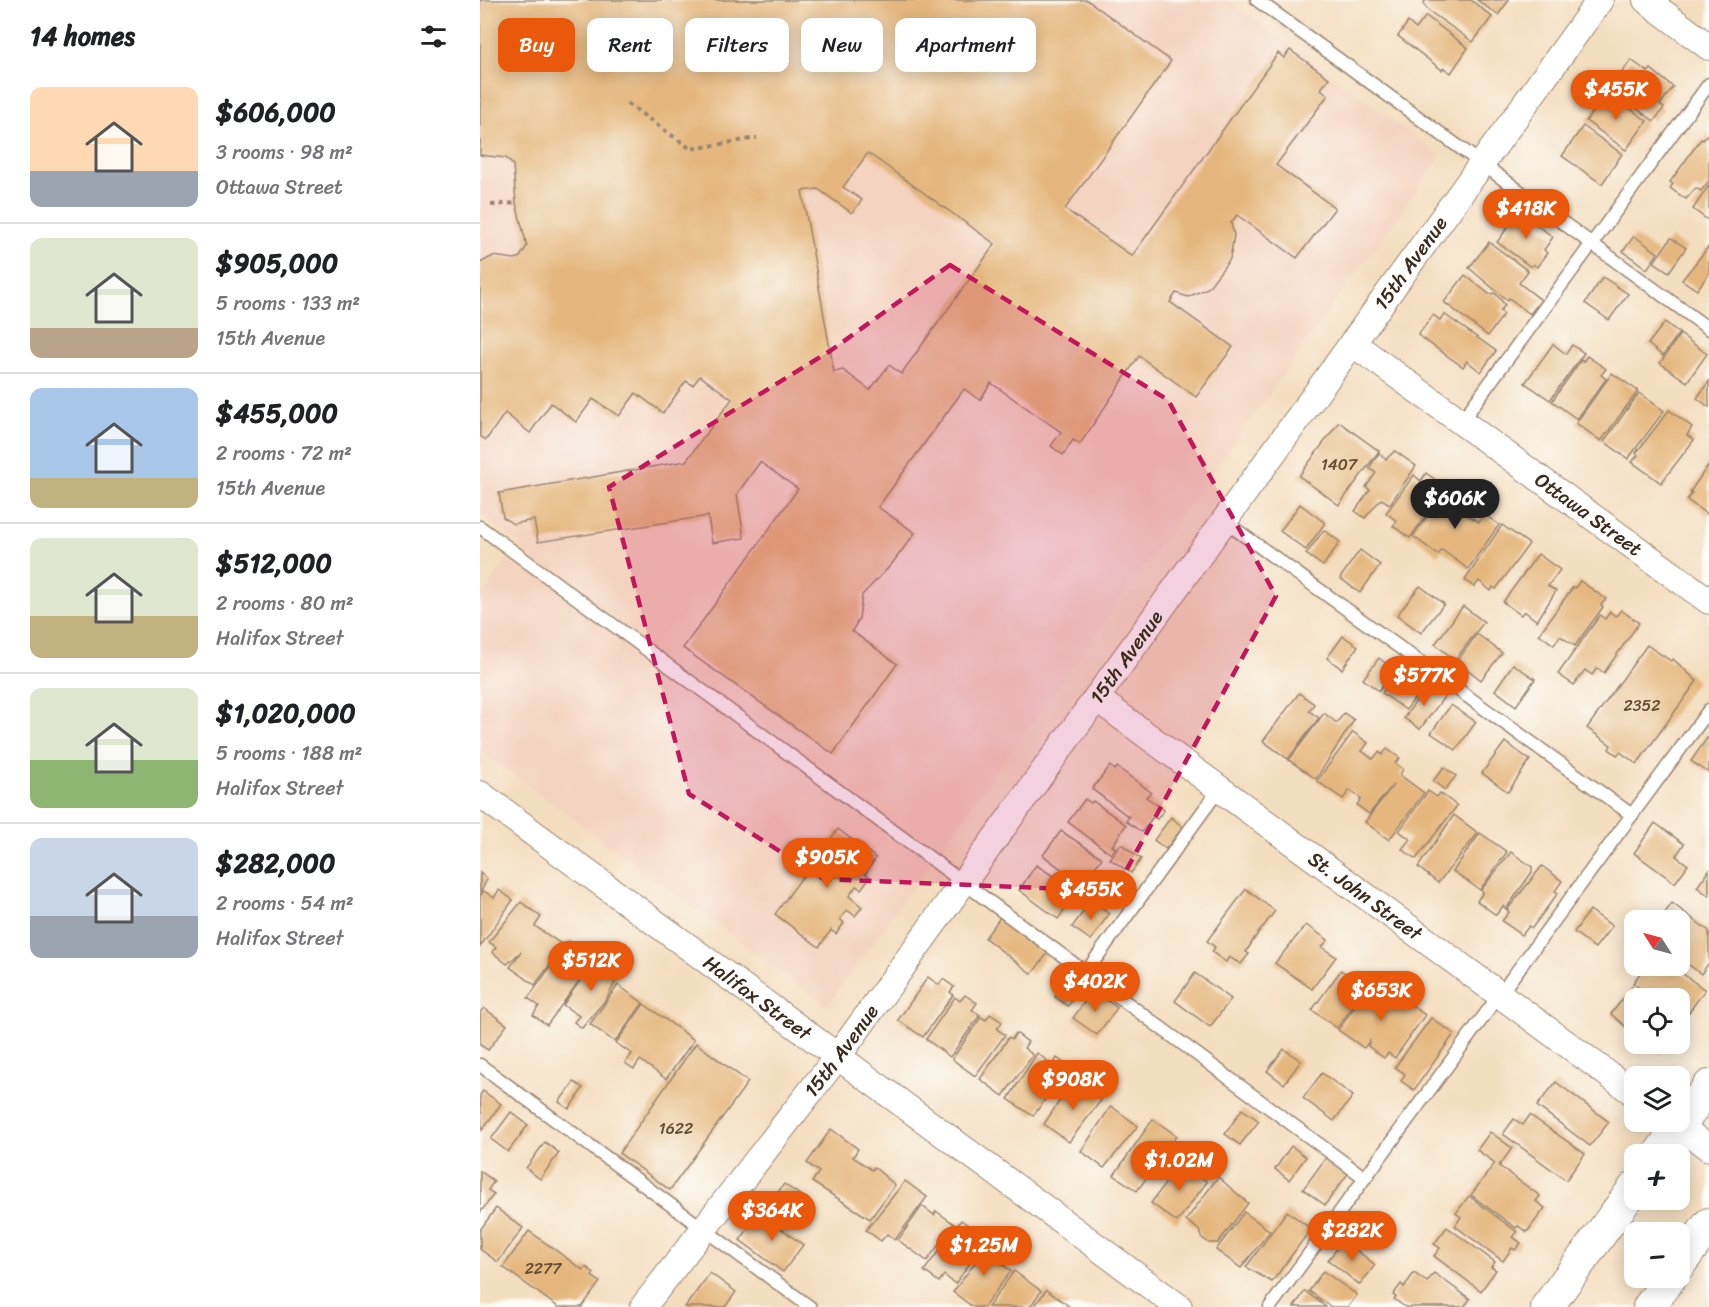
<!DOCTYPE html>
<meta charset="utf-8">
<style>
:root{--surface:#fff;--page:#f6f6f6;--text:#202124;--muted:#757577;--line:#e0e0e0;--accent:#ea580c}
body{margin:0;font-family:Sriracha,sans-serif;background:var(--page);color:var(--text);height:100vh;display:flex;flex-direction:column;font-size:22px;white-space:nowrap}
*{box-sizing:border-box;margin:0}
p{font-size:20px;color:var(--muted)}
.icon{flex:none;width:33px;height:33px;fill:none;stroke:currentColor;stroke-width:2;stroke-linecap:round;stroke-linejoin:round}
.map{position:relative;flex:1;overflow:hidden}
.side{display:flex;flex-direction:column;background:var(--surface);width:480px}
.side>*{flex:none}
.banner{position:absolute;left:18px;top:18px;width:570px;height:54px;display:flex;gap:12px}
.needle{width:39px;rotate:306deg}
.controls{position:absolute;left:1144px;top:910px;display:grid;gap:12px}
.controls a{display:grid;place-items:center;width:66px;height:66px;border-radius:12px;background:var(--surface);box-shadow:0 3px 15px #0003;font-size:30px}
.price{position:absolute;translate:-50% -51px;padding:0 14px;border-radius:21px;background:var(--accent);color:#fff;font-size:20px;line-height:39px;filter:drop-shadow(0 2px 3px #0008)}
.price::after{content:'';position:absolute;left:50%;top:36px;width:18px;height:14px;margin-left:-9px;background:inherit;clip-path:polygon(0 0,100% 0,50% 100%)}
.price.current{background:#222;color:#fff}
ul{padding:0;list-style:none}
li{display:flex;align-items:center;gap:18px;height:150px;padding:0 30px}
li+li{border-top:2px solid var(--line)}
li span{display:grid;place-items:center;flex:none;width:168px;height:120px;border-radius:12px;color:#555}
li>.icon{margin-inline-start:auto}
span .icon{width:72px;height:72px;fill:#fffc;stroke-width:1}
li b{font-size:26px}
h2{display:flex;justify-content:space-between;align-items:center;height:72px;padding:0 30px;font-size:26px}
.chip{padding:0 21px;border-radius:12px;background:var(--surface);box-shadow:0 3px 15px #0003;font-size:21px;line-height:54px}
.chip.current{background:var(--accent);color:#fff}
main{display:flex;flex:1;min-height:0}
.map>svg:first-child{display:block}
.built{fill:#f4d3c0}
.building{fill:#e5b77e;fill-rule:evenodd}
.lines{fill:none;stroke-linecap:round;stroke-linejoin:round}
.service-casing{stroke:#98846f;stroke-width:15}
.minor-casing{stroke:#98846f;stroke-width:28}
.tertiary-casing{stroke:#98846f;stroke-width:34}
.path{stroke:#98846f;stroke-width:4;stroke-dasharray:4.5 4.5;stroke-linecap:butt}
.service{stroke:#fff;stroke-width:12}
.minor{stroke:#fff;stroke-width:26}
.tertiary{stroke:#fff;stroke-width:32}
.marked{fill:#c2185b;fill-opacity:0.2;stroke:#c2185b;stroke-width:4.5;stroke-dasharray:12 8;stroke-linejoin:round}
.labels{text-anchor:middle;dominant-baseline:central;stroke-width:5;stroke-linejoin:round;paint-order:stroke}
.number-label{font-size:16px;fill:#664d36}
.street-label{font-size:20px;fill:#3b2a1e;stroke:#fdfcf7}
</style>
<main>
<section class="side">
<h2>14 homes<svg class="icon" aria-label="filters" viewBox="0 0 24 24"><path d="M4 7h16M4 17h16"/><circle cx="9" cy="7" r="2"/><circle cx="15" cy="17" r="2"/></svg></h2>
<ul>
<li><span style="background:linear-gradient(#ffd9b3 70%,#9aa5b1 0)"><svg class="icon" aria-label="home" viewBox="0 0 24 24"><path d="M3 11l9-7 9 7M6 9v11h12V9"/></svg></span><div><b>$606,000</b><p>3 rooms · 98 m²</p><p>Ottawa Street</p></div></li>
<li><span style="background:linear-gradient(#dfe7d0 75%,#b9a48a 0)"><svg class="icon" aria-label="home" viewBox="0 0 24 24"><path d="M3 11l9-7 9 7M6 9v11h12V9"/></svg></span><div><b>$905,000</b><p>5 rooms · 133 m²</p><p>15th Avenue</p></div></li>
<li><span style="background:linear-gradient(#a9c7e8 75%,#c2b280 0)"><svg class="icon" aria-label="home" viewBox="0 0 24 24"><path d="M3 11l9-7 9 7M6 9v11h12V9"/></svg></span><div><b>$455,000</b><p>2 rooms · 72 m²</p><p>15th Avenue</p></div></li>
<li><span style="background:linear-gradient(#dfe7d0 65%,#c2b280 0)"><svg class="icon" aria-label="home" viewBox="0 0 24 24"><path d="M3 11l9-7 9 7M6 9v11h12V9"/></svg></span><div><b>$512,000</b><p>2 rooms · 80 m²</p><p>Halifax Street</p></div></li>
<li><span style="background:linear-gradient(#dfe7d0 60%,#8fb573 0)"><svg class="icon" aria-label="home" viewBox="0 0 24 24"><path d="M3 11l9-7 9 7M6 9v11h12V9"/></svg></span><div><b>$1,020,000</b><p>5 rooms · 188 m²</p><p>Halifax Street</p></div></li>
<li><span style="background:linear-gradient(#c9d6e8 65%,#9aa5b1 0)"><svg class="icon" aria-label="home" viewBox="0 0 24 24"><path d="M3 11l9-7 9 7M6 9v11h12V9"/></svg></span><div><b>$282,000</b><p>2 rooms · 54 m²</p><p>Halifax Street</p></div></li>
</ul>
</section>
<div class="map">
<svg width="1229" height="1307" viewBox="0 0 1229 1307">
<rect width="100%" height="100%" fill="#fdfcf7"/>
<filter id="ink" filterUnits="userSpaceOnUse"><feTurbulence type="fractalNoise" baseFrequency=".0167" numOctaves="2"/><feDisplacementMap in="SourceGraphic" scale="12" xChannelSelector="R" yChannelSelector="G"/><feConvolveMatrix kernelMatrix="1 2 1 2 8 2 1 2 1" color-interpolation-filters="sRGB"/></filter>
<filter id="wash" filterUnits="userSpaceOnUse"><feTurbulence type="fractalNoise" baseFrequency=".008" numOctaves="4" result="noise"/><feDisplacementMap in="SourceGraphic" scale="24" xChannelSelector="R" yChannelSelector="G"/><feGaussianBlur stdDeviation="1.35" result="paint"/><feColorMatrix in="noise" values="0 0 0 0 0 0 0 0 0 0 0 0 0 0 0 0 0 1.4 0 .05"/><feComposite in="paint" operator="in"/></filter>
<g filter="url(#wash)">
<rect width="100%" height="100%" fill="#f4dec0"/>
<path class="built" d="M0 0H748L961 156 347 1006 0 750V598L40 543 0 513Z"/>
<g id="blocks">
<g class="building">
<path d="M0 0H607L691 61 585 209 652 256 798 53 804 58 810 50 849 78 841 89 848 95 796 165 855 208 817 258 757 215 751 223 754 235 750 259 728 288 708 297 696 293 690 302 753 347 716 397 659 356 600 444 593 440 583 455 571 446 581 432 511 383 500 400 484 389 398 507 435 533 411 565 382 595 379 619 372 631 417 664 353 754 203 648 318 489 280 462 257 494 264 538 232 543 228 516 58 542 54 520 33 524 23 517 19 493 206 461 252 399 220 376 213 385 206 381 183 413 156 393 139 416 113 399 96 422 71 403 50 433 25 413 6 440 0 436V263L13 256 35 259 40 257 47 246 36 203 33 165 26 158 0 155ZM388 153 515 244 421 374 409 365 390 390 363 370 354 372 322 191 338 189 372 213 382 200 363 187Z"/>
<path d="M946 0H991L1012 17 993 42 949 11 943 4Z"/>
<path d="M997 0H1029L1018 15Z"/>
<path d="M946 16 988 48 971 73 964 68 962 70 918 36 928 22 936 29Z"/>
<path d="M1151 60 1168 72 1171 69 1193 87 1180 105 1184 108 1174 121 1130 89Z"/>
<path d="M1127 92 1167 121 1146 150 1106 121Z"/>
<path d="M1103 126 1142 154 1122 184 1082 156Z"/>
<path d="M1229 132V181L1221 191 1216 188 1206 199 1190 188 1193 184 1190 182 1221 139 1223 140Z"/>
<path d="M1229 185V221L1213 209Z"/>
<path d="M1039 212 1073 237 1064 250 1067 253 1057 267 1053 264 1051 267 1017 242Z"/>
<path d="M1154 236 1178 253 1167 269 1143 251Z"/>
<path d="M1191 238 1206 248 1189 272 1174 262Z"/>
<path d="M1009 242 1048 271 1039 283 1061 300 1050 314 1029 298 1027 300 989 268Z"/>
<path d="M1229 246V273L1217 290 1202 280Z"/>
<path d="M985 275 1009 294 1015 293 1025 305 1020 311 1024 314 1008 336 964 302Z"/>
<path d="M1123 277 1148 294 1129 320 1105 303Z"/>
<path d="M964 314 1016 351 1001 372 987 361 983 367 938 335 953 315 960 320Z"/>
<path d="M1185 322 1199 333 1183 356 1168 344Z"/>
<path d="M1200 334 1227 354 1207 382 1180 363Z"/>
<path d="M1073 344 1086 354 1092 345 1104 353 1070 400 1045 383Z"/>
<path d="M1107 356 1126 369 1121 375 1126 379 1097 419 1072 401 1101 360 1103 362Z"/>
<path d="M1132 373 1158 391 1121 441 1096 423Z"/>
<path d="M1229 381V407L1217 398Z"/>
<path d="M1159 393 1184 411 1148 459 1124 441Z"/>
<path d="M1189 410 1212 427 1207 435 1214 440 1181 483 1152 462 1158 455 1156 453Z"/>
<path d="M859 422 899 451 859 505 819 476Z"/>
<path d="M915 451 936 466 910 504 901 499 885 518 875 511 890 490 886 487 896 473 889 468 899 453 906 459Z"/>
<path d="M1229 464V514L1228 515 1207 500 1212 493 1210 492Z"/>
<path d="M946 473 966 487 930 538 913 526 917 521 906 513 934 475 941 481Z"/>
<path d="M967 488 985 502 980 510 987 515 999 522 1004 514 1019 525 988 569 962 550 958 555 933 536Z"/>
<path d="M820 504 845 523 826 550 800 531Z"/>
<path d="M1022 525 1049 544 1016 589 1013 587 1011 591 999 581 994 587 985 580Z"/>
<path d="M844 530 860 542 843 566 826 554Z"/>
<path d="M880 550 900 565 880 593 860 578Z"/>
<path d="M1058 554 1080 570 1068 586 1076 591 1057 621 1044 611 1041 615 1023 602Z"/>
<path d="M1100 581 1126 599 1121 605 1123 607 1095 646 1080 636 1074 645 1059 634 1093 587 1095 588Z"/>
<path d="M940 586 964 604 941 633 917 615Z"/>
<path d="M983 606 1004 622 975 660 955 644Z"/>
<path d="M1141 610 1159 623 1124 673 1117 668 1112 675 1105 670 1094 685 1078 674 1120 615 1125 619 1130 612 1136 616Z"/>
<path d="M997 634 1022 653 1001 680 977 661Z"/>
<path d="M863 636 878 646 862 669 847 658Z"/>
<path d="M1167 645 1191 661 1193 659 1217 681 1157 764 1140 752 1137 755 1129 749 1131 745 1107 728Z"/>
<path d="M899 658 914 670 899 691 883 679Z"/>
<path d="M1033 664 1055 679 1036 706 1015 690Z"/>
<path d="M922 665 947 682 926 710 902 693Z"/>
<path d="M948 684 965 696 940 729 924 718Z"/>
<path d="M819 693 834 704 829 711 839 718 808 759 783 741Z"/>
<path d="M971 705 996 722 976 750 951 733Z"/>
<path d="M844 713 857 723 864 713 874 720 836 779 809 760Z"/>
<path d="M873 732 888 743 882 751 893 759 899 752 902 755 907 749 920 758 915 763 923 769 920 775 944 793 909 840 885 822 913 785 889 814 877 805 881 799 870 790 863 799 837 781Z"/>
<path d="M1227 738 1229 739V773L1211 761Z"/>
<path d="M1025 742 1050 760 1028 792 1002 773Z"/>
<path d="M630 766 635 770 637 767 671 792 666 797 684 810 677 819 673 817 662 832 646 821 649 817 612 789Z"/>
<path d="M964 767 976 776 965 790 953 781Z"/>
<path d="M948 791 957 797 960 793 977 806 936 859 922 849 930 839 919 831Z"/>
<path d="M605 799 611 803 613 801 646 825 632 846 636 848 631 854 588 822Z"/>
<path d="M974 815 998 833 958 883 938 867Z"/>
<path d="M691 817 703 827 686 849 674 840Z"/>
<path d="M1175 823 1204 844 1196 856 1208 865 1195 883 1154 853Z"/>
<path d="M358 829 396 858 385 874 390 877 381 889 376 886 369 896 382 907 375 916 367 910 360 919 364 923 356 934 351 930 339 947 295 914 323 876 320 874 327 865 330 867Z"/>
<path d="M581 831 622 858 602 885 563 855Z"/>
<path d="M1000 833 1027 852 1000 890 973 871Z"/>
<path d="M641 844 661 859 651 873 630 859Z"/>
<path d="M1031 852 1052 867V872L1026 909 1023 906 1016 915 997 901 1003 892 1001 890Z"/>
<path d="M556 865 597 891 578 919 539 890Z"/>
<path d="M1062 866 1082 881 1075 891 1078 893 1052 928 1049 926 1042 935 1022 921 1029 912 1027 910Z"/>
<path d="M1229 870V896L1217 887Z"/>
<path d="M0 873 7 879 0 894Z"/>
<path d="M614 873 638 890 625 908 601 891Z"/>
<path d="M766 889 795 911 774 939 766 952 769 954 761 964 749 957 746 962 732 952 735 947 727 941Z"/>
<path d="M19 890 33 900 0 947V896L4 891 14 898Z"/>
<path d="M611 901 629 914 611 940 592 927Z"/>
<path d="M41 902 61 917 55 926 84 946 55 985 30 967 41 952 27 964 12 952 16 947 9 942Z"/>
<path d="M1192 903 1229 931V963L1221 974 1200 958V921H1179Z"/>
<path d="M1110 910 1132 926 1115 948 1094 932Z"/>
<path d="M521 916 570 950 552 974 505 938Z"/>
<path d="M826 925 848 940 842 947 856 957 832 989 795 963Z"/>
<path d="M89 941 115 959 67 1025 53 1015 59 1006 48 998Z"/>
<path d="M118 960 139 975 127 998 102 1028 94 1022 99 1016 83 1005 110 966 113 968Z"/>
<path d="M1165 966H1192L1225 990 1204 1019 1200 1016V999H1176L1153 983Z"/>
<path d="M861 970 873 979 879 971 892 980 857 1028 832 1010Z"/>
<path d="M715 973 751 999 730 1027 695 1001Z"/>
<path d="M591 974 604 984 588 1006 575 997Z"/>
<path d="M448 977 459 985 463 979 474 987 470 992 473 995 443 1037 418 1020Z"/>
<path d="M893 981 907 991 904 995 917 1004 923 999 945 1015 915 1058 908 1053 904 1058 888 1046 890 1040 884 1048 858 1030Z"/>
<path d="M138 985 163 1003 135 1042 110 1024Z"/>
<path d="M1152 987 1168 999H1155V1035L1131 1014Z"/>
<path d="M613 990 637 1008 617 1035 593 1018Z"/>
<path d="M485 995 497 1003 492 1010 500 1015 470 1057 446 1039 475 997 480 1001Z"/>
<path d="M164 1004 214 1040 186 1079 160 1060 154 1069 145 1063 152 1054 136 1043Z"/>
<path d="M4 1008 27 1025 8 1050 0 1045V1012Z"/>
<path d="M510 1014 522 1022 517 1029 525 1035 495 1076 472 1059 501 1017 506 1020Z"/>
<path d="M951 1018 974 1034 934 1090 921 1081 925 1074 915 1067Z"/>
<path d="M536 1033 548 1042 544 1048 553 1055 523 1096 500 1079 529 1037 532 1039Z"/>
<path d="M216 1043 268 1082 190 1190 139 1153Z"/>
<path d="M1168 1044H1186L1180 1053Z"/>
<path d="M804 1049 821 1061 804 1084 787 1071Z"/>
<path d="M557 1053 573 1065 577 1058 589 1067 553 1116 528 1099Z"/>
<path d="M842 1073 873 1096 854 1121 823 1098Z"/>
<path d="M594 1079 622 1099 589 1142 564 1124Z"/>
<path d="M94 1082 103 1088 89 1109 79 1102Z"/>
<path d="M1076 1082 1129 1122 1110 1146 1057 1106Z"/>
<path d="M3 1091 21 1104 2 1130 0 1095Z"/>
<path d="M631 1106 658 1126 624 1168 601 1151Z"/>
<path d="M762 1109 779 1121 760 1145 745 1134Z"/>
<path d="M31 1112 48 1125 28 1152 11 1139Z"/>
<path d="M1050 1115 1105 1154 1086 1180 1023 1134 1034 1119 1043 1125Z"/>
<path d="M673 1119 697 1136 657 1191 634 1175Z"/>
<path d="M351 1129 378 1149 373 1157 392 1170 394 1167 415 1185 390 1219 332 1182 339 1172 327 1163Z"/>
<path d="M1010 1132 1032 1148 1019 1166 1060 1196 1056 1201 1065 1208 1047 1232 1038 1226 1036 1228 991 1195 1015 1163 997 1150Z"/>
<path d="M65 1142 79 1153 60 1179 46 1168Z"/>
<path d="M811 1146 826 1157 809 1180 795 1169Z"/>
<path d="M848 1155 870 1171 845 1205 823 1189Z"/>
<path d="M700 1163 727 1182 697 1222 671 1203Z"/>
<path d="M0 1171 14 1181 8 1190 14 1194 0 1213Z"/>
<path d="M738 1177 768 1203 738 1243H729L721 1237 719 1230 706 1220Z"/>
<path d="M425 1181 447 1197 415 1240 407 1234 401 1241 386 1230Z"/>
<path d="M304 1184 329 1201 315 1223 289 1205Z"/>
<path d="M989 1196 1037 1232 1033 1237 1041 1243 1035 1250 1032 1248 1023 1261 975 1226 981 1217 976 1213Z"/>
<path d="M442 1206 454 1215 456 1211 474 1224 447 1261 418 1240Z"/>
<path d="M16 1208 43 1228 18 1262 0 1249V1230Z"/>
<path d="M807 1211 831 1229 792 1282 766 1267Z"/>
<path d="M764 1212 790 1231 761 1268 736 1250Z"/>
<path d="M280 1213 323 1245 303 1272 260 1240Z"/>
<path d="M481 1220 508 1239 475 1284 464 1275 459 1282 444 1271Z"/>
<path d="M967 1227 1015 1262 1011 1267 1016 1270 1001 1291 954 1256 960 1248 954 1244Z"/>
<path d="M49 1231 103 1270 106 1267 114 1273 112 1276 120 1282 102 1307H78L23 1267Z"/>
<path d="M512 1240 534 1257 530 1262 515 1251 512 1256 531 1271 504 1307H493L473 1292Z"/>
<path d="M864 1240 895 1265 880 1285 848 1260Z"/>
<path d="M534 1271 561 1291 550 1307H508Z"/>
<path d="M843 1271 877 1295 868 1307H851L829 1291Z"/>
<path d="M230 1273 256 1292 245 1307H205Z"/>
<path d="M934 1273 947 1282 954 1273 990 1299 984 1307H925L914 1299 916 1297 913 1295 921 1284 924 1287Z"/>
<path d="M566 1290 582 1301 590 1307H554Z"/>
<path d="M825 1291 846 1307H814Z"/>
</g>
</g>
</g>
<g filter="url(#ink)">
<use href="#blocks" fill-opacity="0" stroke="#98846f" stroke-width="1.5"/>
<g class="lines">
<g class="service-casing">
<g id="service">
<path d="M777 0 1229 329"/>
<path d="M981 422 1229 84"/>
<path d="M744 521 1152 815"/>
<path d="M0 527 885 1178"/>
<path d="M606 972 740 788"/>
<path d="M0 1065 330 1307"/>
<path d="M790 1307 1229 710"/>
</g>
</g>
<g class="minor-casing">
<g id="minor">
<path d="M1166 0 1229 47"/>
<path id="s1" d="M872 343 1229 601"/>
<path id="s2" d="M616 698 1155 1094"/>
<path id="s3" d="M0 794 699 1307"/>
<path d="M1193 1122 1229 1148"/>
<path id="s4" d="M163 1307 358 1056 1120 0"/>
</g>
</g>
<g class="tertiary-casing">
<g id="tertiary">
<path d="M1178 1155 1229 1086"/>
<path d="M1200 1264 1229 1224"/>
<path d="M1067 1307 1155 1187"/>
<path d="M1169 1307 1190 1278"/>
</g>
</g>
<g class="path">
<path d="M147 103 211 149 277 138"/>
<path d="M11 205 36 203"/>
</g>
<use href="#service" class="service"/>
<use href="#minor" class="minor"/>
<use href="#tertiary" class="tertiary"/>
</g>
</g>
<path class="marked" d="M470 265 688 400 796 596 635 891 344 879 209 794 129 487 350 351Z"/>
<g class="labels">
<g class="number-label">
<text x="859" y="464">1407</text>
<text x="1162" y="705">2352</text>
<text x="196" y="1128">1622</text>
<text x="63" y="1268">2277</text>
</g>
<g class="street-label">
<text stroke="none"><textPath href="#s4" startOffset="1296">15th Avenue</textPath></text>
<text stroke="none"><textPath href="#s1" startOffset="292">Ottawa Street</textPath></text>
<text stroke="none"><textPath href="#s4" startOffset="810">15th Avenue</textPath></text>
<text stroke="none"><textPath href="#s2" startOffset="334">St. John Street</textPath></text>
<text stroke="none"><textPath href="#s3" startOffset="344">Halifax Street</textPath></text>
<text stroke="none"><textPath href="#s4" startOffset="324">15th Avenue</textPath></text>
</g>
</g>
</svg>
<div class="controls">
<a><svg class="needle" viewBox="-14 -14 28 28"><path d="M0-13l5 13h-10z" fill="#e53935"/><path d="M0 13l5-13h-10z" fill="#757577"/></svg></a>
<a><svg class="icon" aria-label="locate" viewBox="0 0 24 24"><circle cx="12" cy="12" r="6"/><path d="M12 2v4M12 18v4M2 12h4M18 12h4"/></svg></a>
<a><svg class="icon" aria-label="layers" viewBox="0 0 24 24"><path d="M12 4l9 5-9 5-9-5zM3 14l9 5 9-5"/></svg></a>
<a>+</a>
<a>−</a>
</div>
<b class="price" style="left:1136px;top:121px">$455K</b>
<b class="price" style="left:1046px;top:240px">$418K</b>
<b class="price current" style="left:975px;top:530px">$606K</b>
<b class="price" style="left:944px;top:707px">$577K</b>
<b class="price" style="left:347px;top:889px">$905K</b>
<b class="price" style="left:611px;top:921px">$455K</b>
<b class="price" style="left:111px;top:992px">$512K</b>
<b class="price" style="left:615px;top:1013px">$402K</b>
<b class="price" style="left:901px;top:1022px">$653K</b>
<b class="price" style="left:593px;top:1111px">$908K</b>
<b class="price" style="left:699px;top:1192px">$1.02M</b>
<b class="price" style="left:292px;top:1242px">$364K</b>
<b class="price" style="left:872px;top:1262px">$282K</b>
<b class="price" style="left:504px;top:1277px">$1.25M</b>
<div class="banner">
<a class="chip current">Buy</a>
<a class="chip">Rent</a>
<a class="chip">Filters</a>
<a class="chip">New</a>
<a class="chip">Apartment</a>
</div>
</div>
</main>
